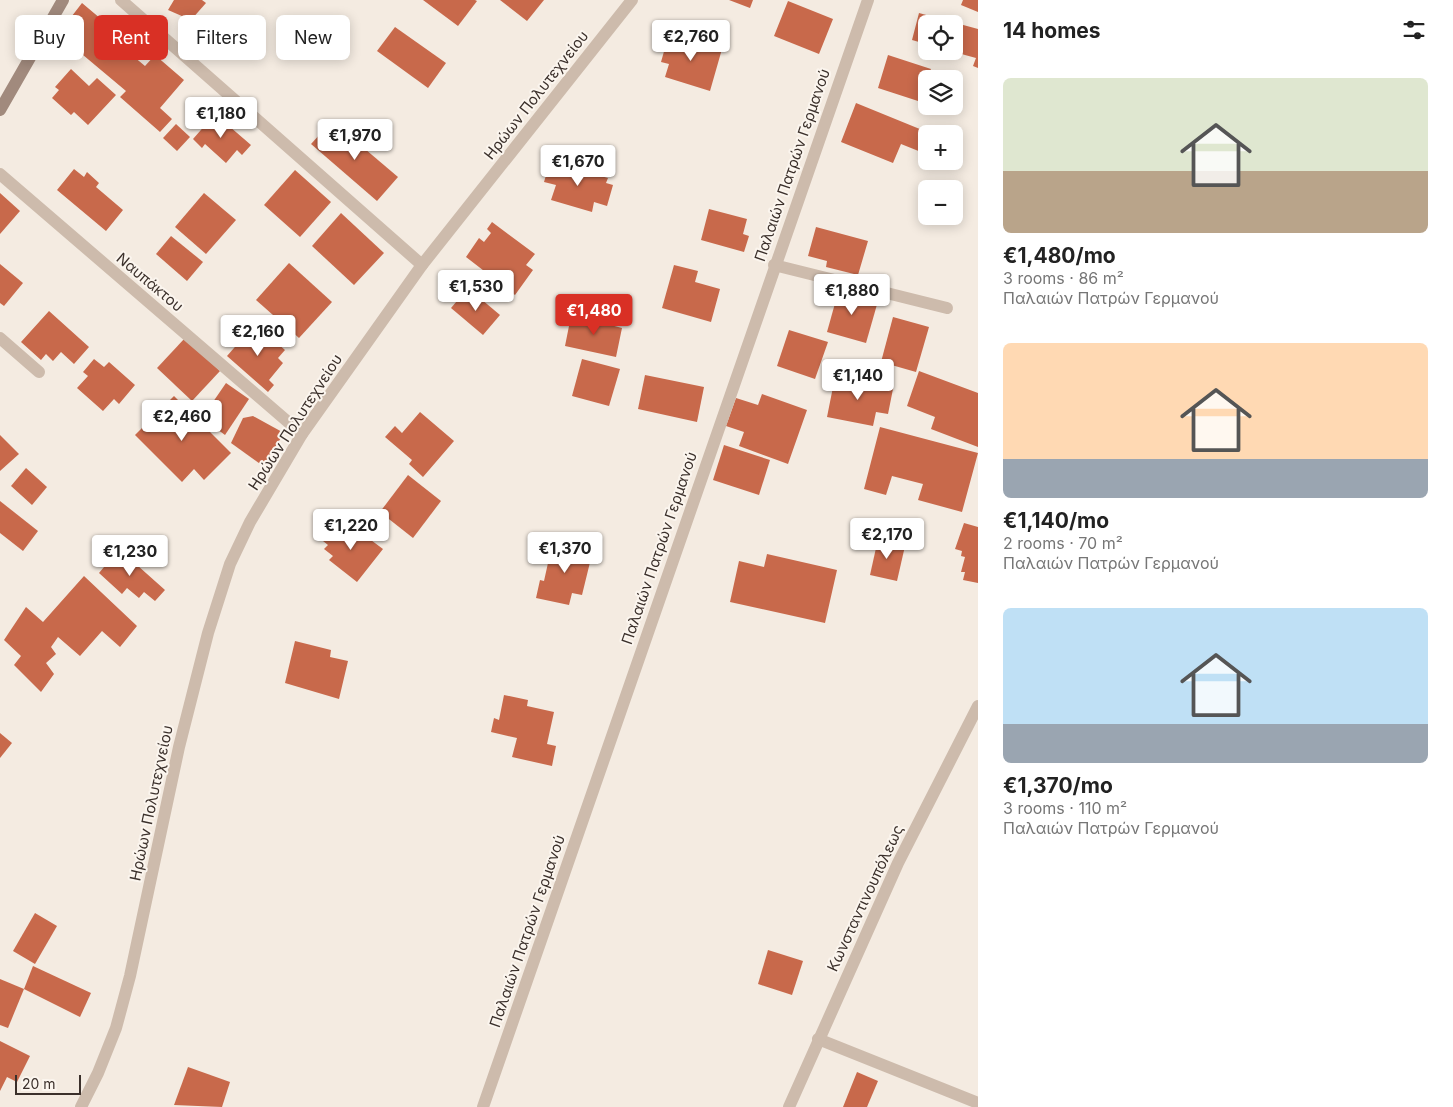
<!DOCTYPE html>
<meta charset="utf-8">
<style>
:root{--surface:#fff;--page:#f6f6f6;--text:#222;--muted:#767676;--accent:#d93025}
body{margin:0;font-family:Inter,sans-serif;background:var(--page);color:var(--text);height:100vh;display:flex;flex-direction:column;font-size:19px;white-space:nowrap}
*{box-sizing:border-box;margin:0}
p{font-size:16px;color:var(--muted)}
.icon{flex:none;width:28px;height:28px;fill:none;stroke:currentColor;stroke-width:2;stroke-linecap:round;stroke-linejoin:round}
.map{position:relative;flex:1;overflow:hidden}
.side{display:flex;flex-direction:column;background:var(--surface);width:475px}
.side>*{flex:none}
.hud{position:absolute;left:15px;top:15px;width:475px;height:45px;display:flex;gap:10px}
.tools{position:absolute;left:918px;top:15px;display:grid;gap:10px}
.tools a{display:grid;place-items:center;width:45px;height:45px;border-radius:8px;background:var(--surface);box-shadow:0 2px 12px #0003;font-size:25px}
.scale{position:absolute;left:15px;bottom:12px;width:66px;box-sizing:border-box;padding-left:5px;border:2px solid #3b302b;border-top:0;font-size:14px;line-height:18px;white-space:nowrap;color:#3b302b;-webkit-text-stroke:4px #fbf5ee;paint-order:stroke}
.price{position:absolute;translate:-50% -42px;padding:0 11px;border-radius:5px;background:#fff;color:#222;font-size:16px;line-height:32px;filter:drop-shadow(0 1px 2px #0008)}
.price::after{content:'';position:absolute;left:50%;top:30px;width:15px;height:11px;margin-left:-8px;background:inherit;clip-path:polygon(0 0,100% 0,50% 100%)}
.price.active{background:var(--accent);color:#fff}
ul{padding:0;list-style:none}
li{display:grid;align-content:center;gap:10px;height:265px;padding:0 25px}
li span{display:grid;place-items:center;height:155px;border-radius:8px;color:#555}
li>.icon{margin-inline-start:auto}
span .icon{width:90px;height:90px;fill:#fffc;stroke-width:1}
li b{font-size:21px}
h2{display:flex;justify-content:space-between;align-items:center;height:60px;padding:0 25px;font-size:21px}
.tag{padding:0 18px;border-radius:8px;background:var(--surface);box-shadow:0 2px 12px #0003;font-size:18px;line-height:45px}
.tag.active{background:var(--accent);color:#fff}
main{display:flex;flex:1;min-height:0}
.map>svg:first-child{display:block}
.building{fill:#c8694b}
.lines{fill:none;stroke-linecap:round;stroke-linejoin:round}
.street{stroke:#cdbbac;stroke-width:12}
.secondary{stroke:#a18a7d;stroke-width:12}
.labels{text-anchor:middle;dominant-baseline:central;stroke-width:4;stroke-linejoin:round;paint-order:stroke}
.street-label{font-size:15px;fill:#3b302b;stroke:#fbf5ee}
</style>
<main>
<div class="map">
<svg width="978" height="1107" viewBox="0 0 978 1107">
<rect width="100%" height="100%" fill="#f4ebe1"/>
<g class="building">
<path d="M174 0H202L206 3 191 20 168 10Z"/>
<path d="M423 0H475L477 1 458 26Z"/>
<path d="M500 0H544L527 21Z"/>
<path d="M729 0H753L750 8Z"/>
<path d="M963 0H978V12L961 5Z"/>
<path d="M788 1 833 19 819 54 774 36Z"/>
<path d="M82 3 126 40 121 46 145 66 155 55 184 80 160 108 172 119 160 132 120 97 126 91 58 34Z"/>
<path d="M919 13 978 29V68L973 66 976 58 954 52V24H926V44L912 40Z"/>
<path d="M395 27 446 63 428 88 377 51Z"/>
<path d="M669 34 722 49 710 91 665 77 669 64 661 62Z"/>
<path d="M888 55 931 69 926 79V94L921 92 918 101 878 88Z"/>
<path d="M71 69 89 86 97 78 116 95 88 125 74 112 71 115 52 98 59 90 55 87Z"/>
<path d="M856 103 932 134H926V154L901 144 893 163 841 142Z"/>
<path d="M215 114 251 145 242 155 237 150 226 163 205 144 202 148 193 139Z"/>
<path d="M332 121 398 177 377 201 311 144Z"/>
<path d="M176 124 190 137 177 151 163 138Z"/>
<path d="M550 162 608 178 606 183 613 185 607 206 594 202 592 212 551 200 556 185 544 182Z"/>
<path d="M74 169 84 177 87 172 99 183 96 187 123 210 106 231 57 190Z"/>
<path d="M295 170 331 202 300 237 264 205Z"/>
<path d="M0 193 20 211 0 234Z"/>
<path d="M204 193 236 220 206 254 175 227Z"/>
<path d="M709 209 747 219 743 234 749 236 744 252 701 240Z"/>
<path d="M341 213 384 253 354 285 312 246Z"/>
<path d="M492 222 535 254 526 265 533 270 515 295 466 257 479 238 484 242 491 233 487 229Z"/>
<path d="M816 227 868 241 858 275 826 267 827 261 808 256Z"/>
<path d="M171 236 203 262 187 281 156 254Z"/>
<path d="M289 263 332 302 299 338 256 300Z"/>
<path d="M0 264 23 283 4 306 0 303Z"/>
<path d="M674 265 698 271 695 282 720 289 711 322 662 308Z"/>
<path d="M468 288 500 315 483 335 451 308Z"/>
<path d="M839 289 878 301 866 343 827 332Z"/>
<path d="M49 311 89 347 74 364 61 352 53 361 46 354 41 360 21 342Z"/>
<path d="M585 314 604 319 603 323 622 328 616 357 565 346 570 321 584 324Z"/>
<path d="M893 317 929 327 916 372 881 362Z"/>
<path d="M255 324 285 350 278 358 283 363 269 380 274 385 268 392 227 356Z"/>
<path d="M789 330 828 342 815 379 777 366Z"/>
<path d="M185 338 220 371 192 401 157 368Z"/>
<path d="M94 359 104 367 109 362 135 385 119 404 114 399 103 411 77 388 88 376 83 372Z"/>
<path d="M582 359 620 369 609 406 572 396Z"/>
<path d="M919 371 978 393V447L931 429 935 417 907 406Z"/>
<path d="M645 375 704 387 697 422 638 409Z"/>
<path d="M835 377 893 389 888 414 876 412 873 426 827 417Z"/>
<path d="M226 383 249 399 225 435 202 418Z"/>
<path d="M762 394 807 410 788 464 739 446 744 432 726 426 736 398 758 405Z"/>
<path d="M174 396 231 453 204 480 194 469 182 482 135 435Z"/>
<path d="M420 412 454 441 423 477 409 464 412 460 385 437 395 426 402 433Z"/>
<path d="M253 416 284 433 263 466 231 443 243 418Z"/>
<path d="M880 427 978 453 962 512 918 500 923 484 892 476 886 495 864 489Z"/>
<path d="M0 435 19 454 0 471Z"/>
<path d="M724 445 770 460 759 495 713 480Z"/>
<path d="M26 468 47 487 32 505 11 486Z"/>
<path d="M408 475 441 501 413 538 380 512Z"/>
<path d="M0 501 38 531 23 551 0 533Z"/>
<path d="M337 523 348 531 352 526 383 549 357 582 329 560 333 556 324 549 328 545 323 541Z"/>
<path d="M964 523 978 527V583L963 580 965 572H961L965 557 961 556 962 551 955 549Z"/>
<path d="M878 539 905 546 897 581 870 575Z"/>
<path d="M558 543 593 550 582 595 572 593 569 605 536 598 540 580 544 581 548 563 553 564Z"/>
<path d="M119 549 165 590 155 601 144 592 139 598 127 588 122 594 99 573Z"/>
<path d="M767 554 837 570 825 623 730 602 739 561 764 567Z"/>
<path d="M84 576 137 626 120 647 102 631 80 656 58 637 51 647 56 654 46 663 54 674 41 692 14 665 21 656 4 640 26 607 43 622Z"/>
<path d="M295 641 331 650 330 657 348 661 339 699 285 683Z"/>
<path d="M504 695 528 700 527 706 554 712 547 744 556 746 552 766 512 757 517 738 491 732 494 718 499 720Z"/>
<path d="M0 733 12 743 0 758Z"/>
<path d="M35 913 57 926 35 964 13 951Z"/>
<path d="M768 950 803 961 792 995 758 984Z"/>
<path d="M33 966 91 993 80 1017 24 989Z"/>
<path d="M0 979 24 989 8 1028 0 1025Z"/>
<path d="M0 1041 30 1056 17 1082 7 1077 0 1091Z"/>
<path d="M188 1067 230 1082 222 1107 174 1105Z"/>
<path d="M857 1072 878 1081 867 1107H843Z"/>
</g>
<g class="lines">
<g class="street">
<path d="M121 0 422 265"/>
<path d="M0 174 302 434"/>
<path d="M774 265 947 308"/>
<path d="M0 338 39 372"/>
<path d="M818 1039 978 1103"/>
<path d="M81 1107 98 1073 116 1028 130 976 179 747 208 633 230 564 250 522 302 434 422 265 632 0"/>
<path d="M483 1107 868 0"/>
<path d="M789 1107 898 863 978 706"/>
</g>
<path class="secondary" d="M0 110 63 0"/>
</g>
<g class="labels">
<g class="street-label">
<text transform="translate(536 95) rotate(-52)">Ηρώων Πολυτεχνείου</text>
<text transform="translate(792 165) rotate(-71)">Παλαιών Πατρών Γερμανού</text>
<text transform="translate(150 282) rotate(40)">Ναυπάκτου</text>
<text transform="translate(295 422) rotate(-57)">Ηρώων Πολυτεχνείου</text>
<text transform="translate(659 548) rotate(-71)">Παλαιών Πατρών Γερμανού</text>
<text transform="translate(151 803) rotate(-78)">Ηρώων Πολυτεχνείου</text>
<text transform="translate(865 898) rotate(-65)">Κωνσταντινουπόλεως</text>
<text transform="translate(527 931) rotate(-71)">Παλαιών Πατρών Γερμανού</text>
</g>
</g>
</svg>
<div class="tools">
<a><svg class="icon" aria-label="locate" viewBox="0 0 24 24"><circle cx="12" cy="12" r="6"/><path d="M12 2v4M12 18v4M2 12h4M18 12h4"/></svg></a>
<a><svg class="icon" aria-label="layers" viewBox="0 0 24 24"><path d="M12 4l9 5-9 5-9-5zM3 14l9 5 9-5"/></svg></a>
<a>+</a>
<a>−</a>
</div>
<div class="scale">20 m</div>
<b class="price" style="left:691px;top:62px">€2,760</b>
<b class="price" style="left:221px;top:139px">€1,180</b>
<b class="price" style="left:355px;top:161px">€1,970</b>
<b class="price" style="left:578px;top:187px">€1,670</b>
<b class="price" style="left:476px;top:312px">€1,530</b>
<b class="price" style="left:852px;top:316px">€1,880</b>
<b class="price active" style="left:594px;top:336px">€1,480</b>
<b class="price" style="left:258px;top:357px">€2,160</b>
<b class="price" style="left:858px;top:401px">€1,140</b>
<b class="price" style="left:182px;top:442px">€2,460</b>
<b class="price" style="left:351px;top:551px">€1,220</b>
<b class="price" style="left:887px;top:560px">€2,170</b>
<b class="price" style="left:565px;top:574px">€1,370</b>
<b class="price" style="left:130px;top:577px">€1,230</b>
<div class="hud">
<a class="tag">Buy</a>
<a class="tag active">Rent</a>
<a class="tag">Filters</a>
<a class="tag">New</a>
</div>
</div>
<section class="side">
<h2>14 homes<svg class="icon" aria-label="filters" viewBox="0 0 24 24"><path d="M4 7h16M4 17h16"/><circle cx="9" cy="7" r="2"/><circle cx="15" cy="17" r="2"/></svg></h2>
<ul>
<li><span style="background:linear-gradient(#dfe7d0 60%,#b9a48a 0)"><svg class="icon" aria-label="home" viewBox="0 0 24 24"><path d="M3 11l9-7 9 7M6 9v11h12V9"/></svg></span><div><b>€1,480/mo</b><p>3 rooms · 86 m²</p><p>Παλαιών Πατρών Γερμανού</p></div></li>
<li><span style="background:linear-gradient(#ffd9b3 75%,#9aa5b1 0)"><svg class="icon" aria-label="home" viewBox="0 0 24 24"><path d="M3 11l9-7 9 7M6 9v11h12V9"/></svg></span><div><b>€1,140/mo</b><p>2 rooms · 70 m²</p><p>Παλαιών Πατρών Γερμανού</p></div></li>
<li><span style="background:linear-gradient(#bfe0f5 75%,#9aa5b1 0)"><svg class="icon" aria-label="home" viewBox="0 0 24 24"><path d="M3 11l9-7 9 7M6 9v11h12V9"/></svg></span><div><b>€1,370/mo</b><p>3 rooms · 110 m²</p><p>Παλαιών Πατρών Γερμανού</p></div></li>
</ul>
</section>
</main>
